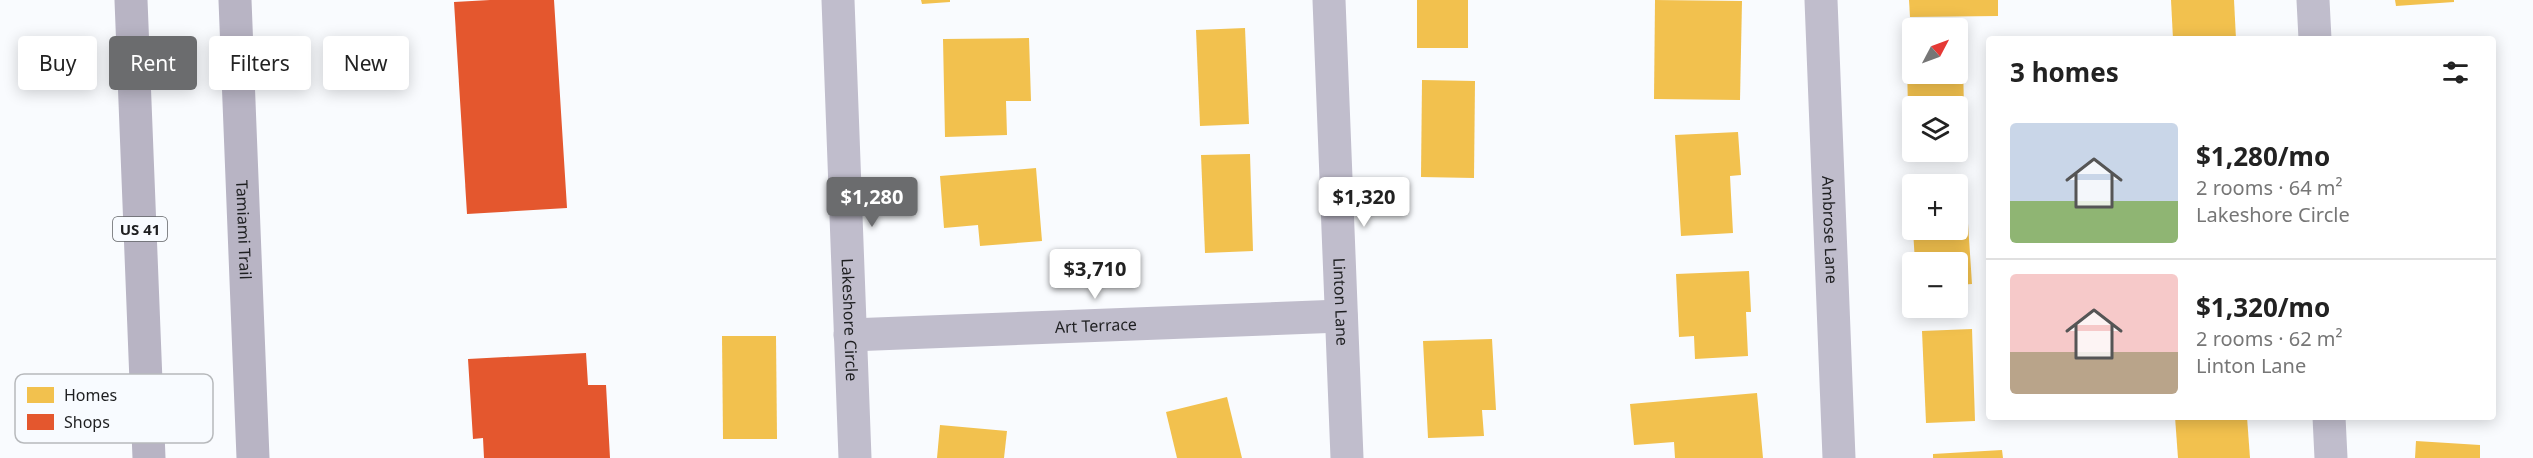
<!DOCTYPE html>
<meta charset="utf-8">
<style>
:root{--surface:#fff;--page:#f6f6f6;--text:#222;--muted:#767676;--line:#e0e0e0;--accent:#6b6c6e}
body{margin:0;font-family:"Noto Sans",sans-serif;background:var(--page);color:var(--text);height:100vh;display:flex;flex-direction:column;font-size:22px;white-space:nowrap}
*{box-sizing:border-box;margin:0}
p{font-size:20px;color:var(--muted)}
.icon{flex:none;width:33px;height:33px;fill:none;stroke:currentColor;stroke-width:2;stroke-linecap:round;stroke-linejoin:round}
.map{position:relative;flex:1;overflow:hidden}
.sheet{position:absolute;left:1986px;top:36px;width:510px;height:384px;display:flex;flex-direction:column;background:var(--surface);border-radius:6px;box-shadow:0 3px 15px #0003}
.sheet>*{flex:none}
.guide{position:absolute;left:18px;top:36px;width:570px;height:54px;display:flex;gap:12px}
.needle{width:39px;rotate:49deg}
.fabs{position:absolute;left:1902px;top:18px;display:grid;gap:12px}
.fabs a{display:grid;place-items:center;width:66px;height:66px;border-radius:6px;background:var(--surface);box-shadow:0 3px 15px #0003;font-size:30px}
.price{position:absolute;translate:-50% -51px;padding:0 14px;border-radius:6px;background:#fff;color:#222;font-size:20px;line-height:39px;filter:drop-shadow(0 2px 3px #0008)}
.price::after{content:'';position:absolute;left:50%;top:36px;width:18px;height:14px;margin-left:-9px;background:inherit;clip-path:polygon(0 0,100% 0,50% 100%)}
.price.current{background:var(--accent);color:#fff}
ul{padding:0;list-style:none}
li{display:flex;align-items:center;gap:18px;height:150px;padding:0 24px}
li+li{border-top:2px solid var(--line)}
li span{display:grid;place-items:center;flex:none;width:168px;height:120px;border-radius:6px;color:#555}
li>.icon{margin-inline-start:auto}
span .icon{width:72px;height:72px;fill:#fffc;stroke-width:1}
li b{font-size:26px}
h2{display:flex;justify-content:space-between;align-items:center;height:72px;padding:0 24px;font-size:26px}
.tag{padding:0 21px;border-radius:6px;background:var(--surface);box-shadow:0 3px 15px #0003;font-size:21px;line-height:54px}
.tag.current{background:var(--accent);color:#fff}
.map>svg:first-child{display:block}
.homes{fill:#f2c14e}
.shops{fill:#e4572e}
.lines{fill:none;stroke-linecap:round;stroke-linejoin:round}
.minor{stroke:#c0bdcc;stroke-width:33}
.major{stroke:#b8b4c4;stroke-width:33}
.labels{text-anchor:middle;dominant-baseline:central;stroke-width:6;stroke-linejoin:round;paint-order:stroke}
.shield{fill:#f8fbff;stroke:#5f6164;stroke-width:1.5}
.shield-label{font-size:15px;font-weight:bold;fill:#1e1f21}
.street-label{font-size:16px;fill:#1e1f21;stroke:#f8fbff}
.key{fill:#f8fbff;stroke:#b7b9bc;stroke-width:1.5}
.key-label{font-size:16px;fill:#1e1f21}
</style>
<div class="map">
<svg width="2533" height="458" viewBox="0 0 2533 458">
<rect width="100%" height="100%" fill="#f9fbfe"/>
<g class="homes">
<path d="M921 0H950V2L922 4Z"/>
<rect x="1417" y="0" width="51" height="48"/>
<path d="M1655 0 1742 1 1740 100 1654 99Z"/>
<path d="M1909 0H1998V16L1910 17Z"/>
<path d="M2171 0H2234L2236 39H2173Z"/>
<path d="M2395 0H2454V2L2396 6Z"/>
<path d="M1245 28 1249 124 1200 126 1196 30Z"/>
<path d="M1029 38 1031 101H1006L1007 135 945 137 943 39Z"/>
<path d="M1958 64H1963L1965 153H1958V106H1912V152L1938 153 1909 154 1907 65H1912V74H1958Z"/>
<path d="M1422 80 1475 81 1474 178 1421 177Z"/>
<path d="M1738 132 1741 175 1730 176 1733 233 1681 236 1675 135Z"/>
<path d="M1250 154 1253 251 1205 253 1201 155Z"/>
<path d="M1036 168 1042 241 980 246 978 225 944 228 940 176Z"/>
<path d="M1966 193 1972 284 1958 285V262H1915L1913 230H1958V194Z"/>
<path d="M1749 271 1751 312H1746L1748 356 1695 359 1694 336 1679 337 1676 274Z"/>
<path d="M1972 329 1975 421 1926 423 1922 331Z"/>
<path d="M722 336H776L777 439H723Z"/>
<path d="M1492 339 1496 410H1482L1484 436 1428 438 1423 341Z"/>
<path d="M1757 393 1763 458H1675L1674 442 1634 445 1630 404Z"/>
<path d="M1227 397 1242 458H1177L1166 412Z"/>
<path d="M2175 417H2247L2250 458H2178Z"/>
<path d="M940 425 1007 431 1004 458H937Z"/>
<path d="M2416 441 2480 445V458H2415Z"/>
<path d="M2002 450 2003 458H1933V454Z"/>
</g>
<g class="shops">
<path d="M490 0H554L567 208 467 214 454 2Z"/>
<path d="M586 353 588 385H606L610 458H484L483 438 473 439 468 359Z"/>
</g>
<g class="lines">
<g class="minor">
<path id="s1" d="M838 0 855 458"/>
<path id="s2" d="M1329 0 1347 458"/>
<path id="s3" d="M1821 0 1839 458"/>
<path d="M2313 0 2315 39"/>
<path id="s4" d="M850 335 1341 316"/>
<path d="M2329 417 2331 458"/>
</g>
<g class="major">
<path d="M131 0 149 458"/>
<path id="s5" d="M235 0 253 458"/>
</g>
</g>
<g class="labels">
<rect class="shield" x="113" y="217" width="54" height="24" rx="4.5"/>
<g class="shield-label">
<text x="140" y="229">US 41</text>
</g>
<g class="street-label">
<text stroke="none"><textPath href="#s5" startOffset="230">Tamiami Trail</textPath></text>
<text stroke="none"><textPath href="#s3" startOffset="230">Ambrose Lane</textPath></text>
<text stroke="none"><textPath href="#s2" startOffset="302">Linton Lane</textPath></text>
<text stroke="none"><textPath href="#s1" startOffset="320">Lakeshore Circle</textPath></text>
<text stroke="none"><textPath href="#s4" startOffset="246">Art Terrace</textPath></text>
</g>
</g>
<rect x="15" y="374" width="198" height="69" rx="9" class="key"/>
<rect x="27" y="387" width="27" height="16" fill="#f2c14e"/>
<rect x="27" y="414" width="27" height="16" fill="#e4572e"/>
<g class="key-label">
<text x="64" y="401">Homes</text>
<text x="64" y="428">Shops</text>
</g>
</svg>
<div class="fabs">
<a><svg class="needle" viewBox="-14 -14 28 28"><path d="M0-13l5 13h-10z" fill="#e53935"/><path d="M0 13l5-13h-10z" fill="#767676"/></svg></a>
<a><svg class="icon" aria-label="layers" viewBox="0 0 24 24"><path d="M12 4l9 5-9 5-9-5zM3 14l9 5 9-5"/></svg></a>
<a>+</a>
<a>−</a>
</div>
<b class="price current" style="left:872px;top:228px">$1,280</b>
<b class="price" style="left:1364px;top:228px">$1,320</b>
<b class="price" style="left:1095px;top:300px">$3,710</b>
<div class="guide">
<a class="tag">Buy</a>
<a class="tag current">Rent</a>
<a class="tag">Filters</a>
<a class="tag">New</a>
</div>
<section class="sheet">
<h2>3 homes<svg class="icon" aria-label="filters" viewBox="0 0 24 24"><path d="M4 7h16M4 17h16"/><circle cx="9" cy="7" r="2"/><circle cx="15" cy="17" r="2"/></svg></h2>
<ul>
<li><span style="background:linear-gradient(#c9d6e8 65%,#8fb573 0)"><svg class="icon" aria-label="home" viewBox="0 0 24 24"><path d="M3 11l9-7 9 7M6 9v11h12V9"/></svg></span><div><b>$1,280/mo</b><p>2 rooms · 64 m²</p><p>Lakeshore Circle</p></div></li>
<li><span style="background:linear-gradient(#f6c9c9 65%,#b9a48a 0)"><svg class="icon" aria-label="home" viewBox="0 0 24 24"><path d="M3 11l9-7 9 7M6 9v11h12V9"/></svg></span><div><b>$1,320/mo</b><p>2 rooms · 62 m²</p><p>Linton Lane</p></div></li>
</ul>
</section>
</div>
